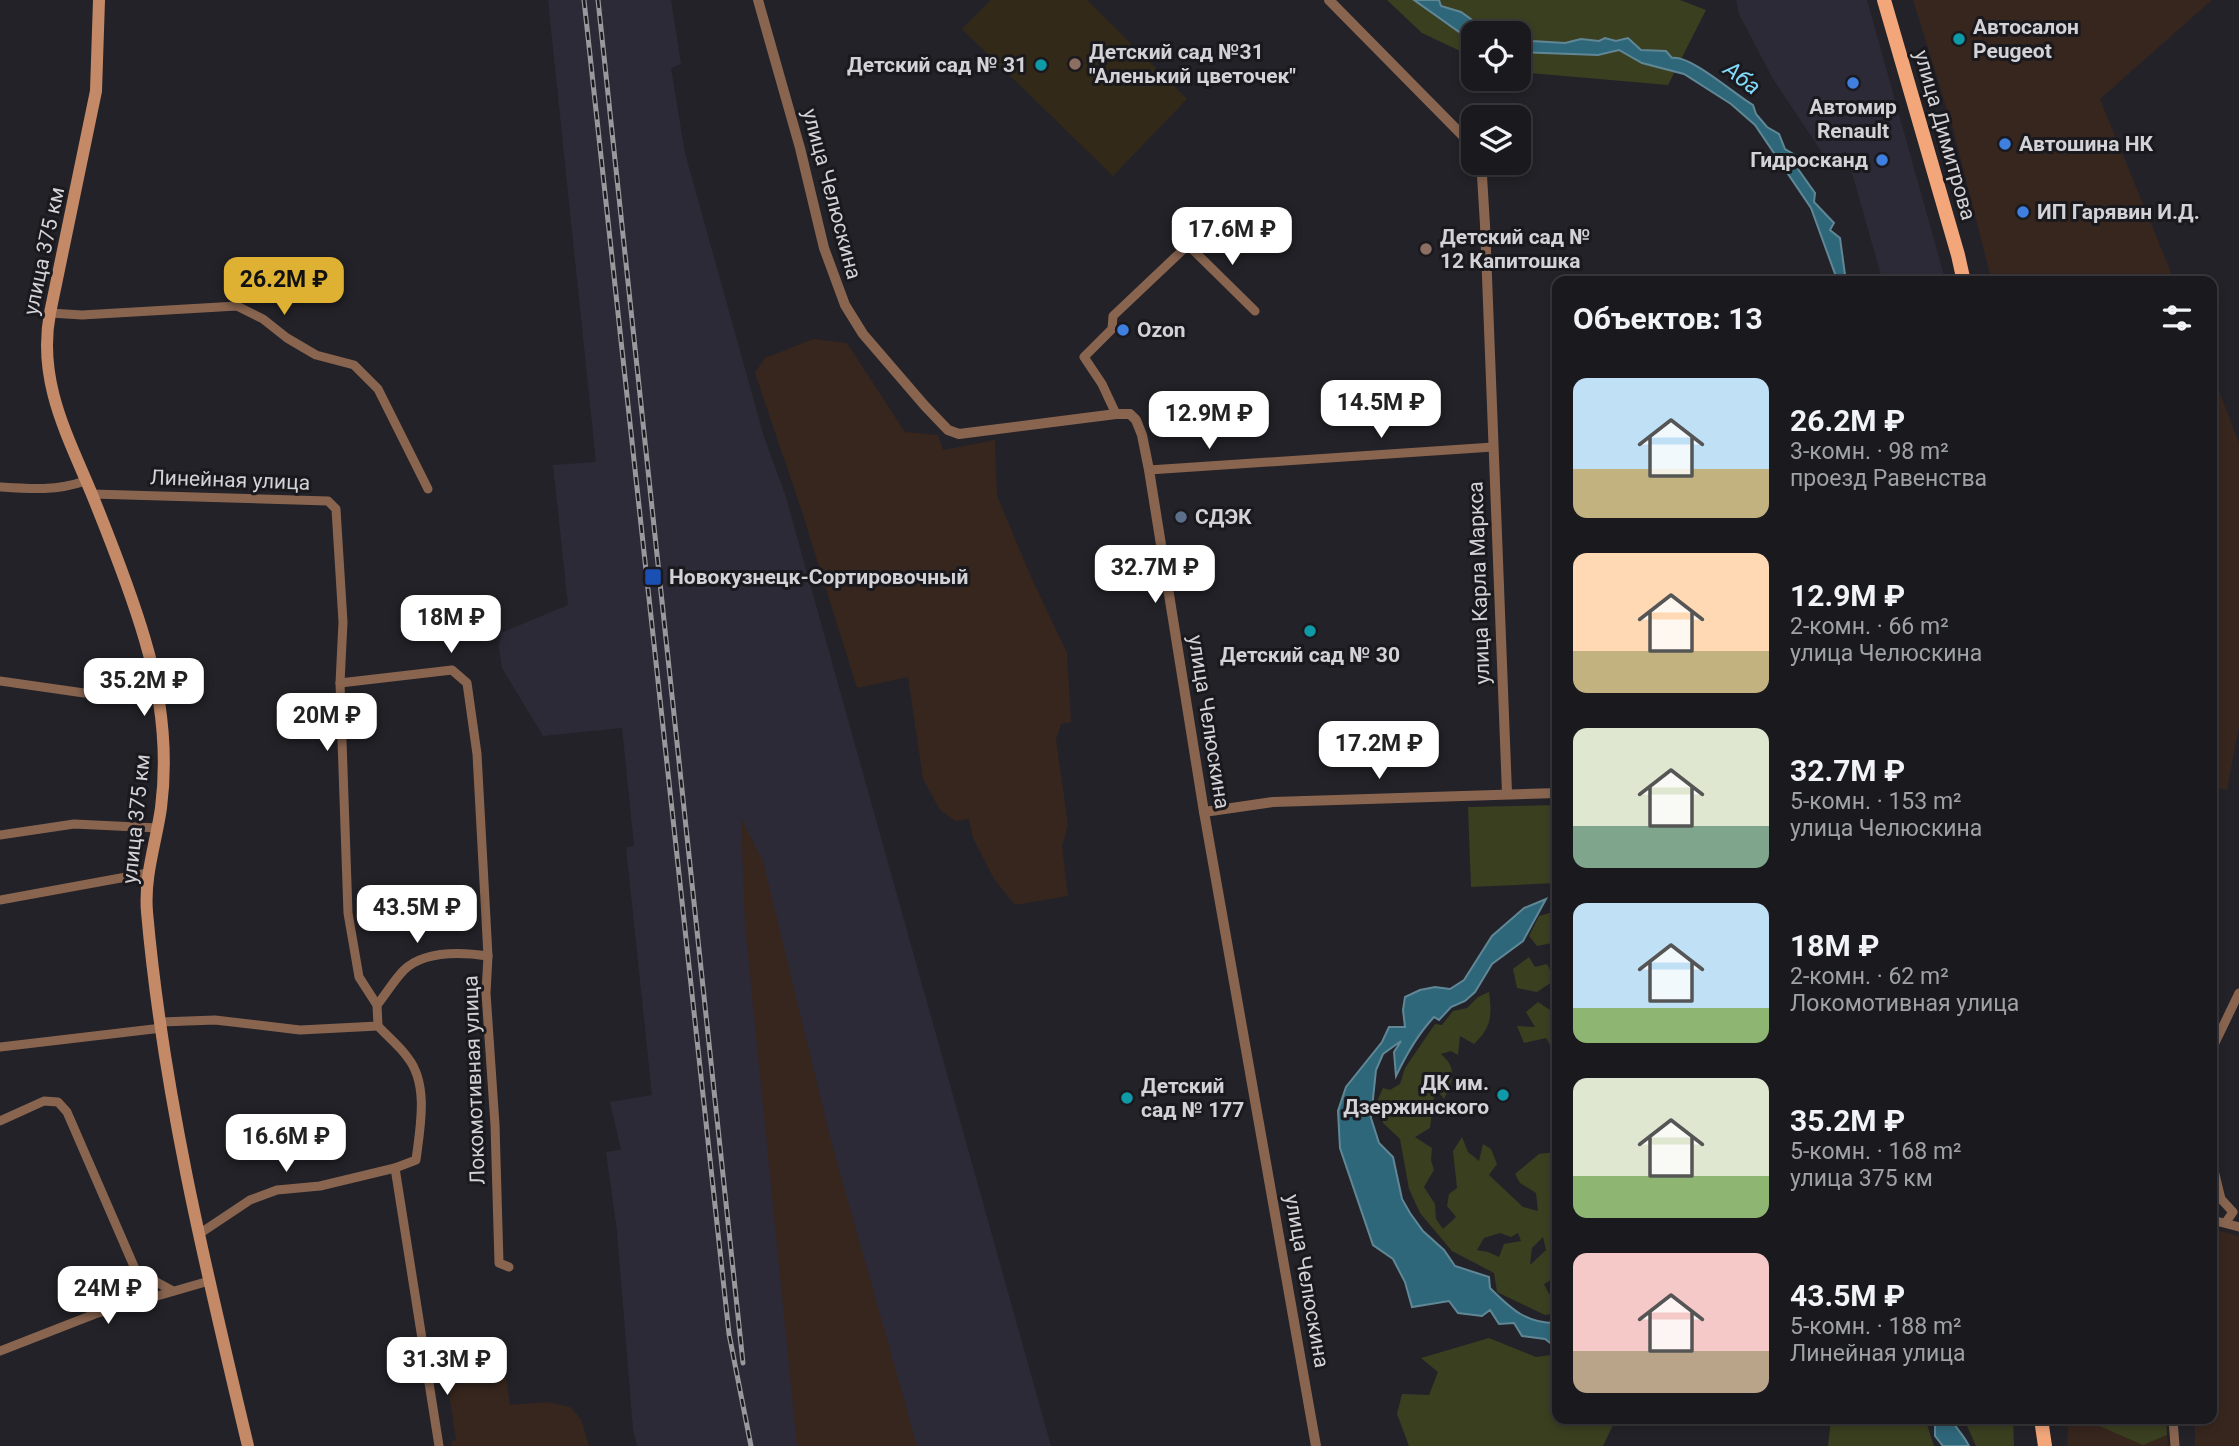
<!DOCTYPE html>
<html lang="ru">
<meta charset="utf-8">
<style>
:root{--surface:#1a1a1e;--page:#27272b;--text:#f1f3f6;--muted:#9fa1a4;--line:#38383c;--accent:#deb133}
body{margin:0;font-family:Roboto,sans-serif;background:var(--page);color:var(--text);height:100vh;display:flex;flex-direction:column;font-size:26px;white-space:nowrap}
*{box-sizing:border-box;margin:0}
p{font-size:23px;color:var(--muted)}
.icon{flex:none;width:38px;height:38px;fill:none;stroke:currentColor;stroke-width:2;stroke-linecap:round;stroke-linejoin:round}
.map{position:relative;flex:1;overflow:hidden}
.sheet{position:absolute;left:1552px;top:276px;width:665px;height:1148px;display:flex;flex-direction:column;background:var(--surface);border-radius:14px;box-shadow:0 4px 10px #0003,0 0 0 2px var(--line)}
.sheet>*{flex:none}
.buttons{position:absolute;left:1461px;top:21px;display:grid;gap:14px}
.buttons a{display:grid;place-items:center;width:70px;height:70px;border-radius:14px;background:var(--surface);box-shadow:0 4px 10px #0003,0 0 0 2px var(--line);font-size:35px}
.price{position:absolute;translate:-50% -60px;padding:0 16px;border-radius:14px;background:#fff;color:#222;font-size:23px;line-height:46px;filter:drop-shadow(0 2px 4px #0008)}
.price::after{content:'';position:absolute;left:50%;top:42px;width:21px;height:16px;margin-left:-10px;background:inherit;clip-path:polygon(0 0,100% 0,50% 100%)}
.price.on{background:var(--accent);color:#111}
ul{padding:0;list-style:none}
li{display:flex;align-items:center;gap:21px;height:175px;padding:0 21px}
li span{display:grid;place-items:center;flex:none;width:196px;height:140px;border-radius:14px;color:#555}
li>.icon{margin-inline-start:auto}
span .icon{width:84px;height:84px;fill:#fffc;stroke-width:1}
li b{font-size:30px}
h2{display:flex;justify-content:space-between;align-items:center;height:84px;padding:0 21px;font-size:30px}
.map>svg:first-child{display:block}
.built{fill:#2c2a36}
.industrial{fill:#37261e}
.education{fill:#322919}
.green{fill:#3a3f20;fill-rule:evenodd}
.water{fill:#2f677a;stroke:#608796;stroke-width:2}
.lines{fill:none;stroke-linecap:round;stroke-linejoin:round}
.minor{stroke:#896550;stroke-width:9}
.tertiary{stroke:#896550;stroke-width:10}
.secondary{stroke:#c48a68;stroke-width:12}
.primary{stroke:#f2a67a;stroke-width:14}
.rail-casing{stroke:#99989d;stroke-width:5}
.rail{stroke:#1a191e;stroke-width:2.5;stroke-dasharray:8;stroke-linecap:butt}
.culture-dot{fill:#0f9aa8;stroke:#1a191e;stroke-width:2.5}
.education-dot{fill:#8d6e63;stroke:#1a191e;stroke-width:2.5}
.shop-dot{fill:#3f7fe0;stroke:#1a191e;stroke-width:2.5}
.service-dot{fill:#5c6f8a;stroke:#1a191e;stroke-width:2.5}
.transit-dot{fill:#1a4fb4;stroke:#1a191e;stroke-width:2.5}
.labels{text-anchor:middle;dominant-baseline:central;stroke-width:6;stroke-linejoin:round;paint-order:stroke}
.poi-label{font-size:21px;font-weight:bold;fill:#d3d3d7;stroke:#1a191e;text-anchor:start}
.street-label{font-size:21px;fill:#d3d3d7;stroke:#1a191e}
.water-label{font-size:23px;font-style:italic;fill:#82dafa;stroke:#1a191e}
</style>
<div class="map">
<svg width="2239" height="1446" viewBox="0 0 2239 1446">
<rect width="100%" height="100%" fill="#232228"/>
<g class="built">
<path d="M548 0H671L681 64 671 68 685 153 764 437 785 494 1051 1446H637L633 1430 617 1231 606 1152 621 1150 610 1102 652 1095 626 847 634 846 622 728 543 736 502 668 499 647 501 633 568 605 553 465 596 462Z"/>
<path d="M1736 0H1867L1945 279 1934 282H1883L1846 152 1825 157 1773 79 1739 14Z"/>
</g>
<g class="industrial">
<path d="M1913 0H2212L2100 99 2175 282H1992L1953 129Z"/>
<path d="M813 339 847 343 905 432 938 435 943 450 995 440 997 496 1032 579 1067 653 1071 722 1061 724 1056 739 1068 825 1062 846 1068 896 1015 905 994 879 973 838 969 819 955 821 940 810 923 779 908 677 857 688 802 512 755 373 765 358Z"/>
<path d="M2212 372 2239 443V727L2227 790 2212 787Z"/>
<path d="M741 818 763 861 830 1137 917 1446H797L745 925Z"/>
<path d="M2212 1229 2239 1236V1446H2195V1419H2212Z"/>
<path d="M502 1348 510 1405 548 1402 570 1407 581 1419 589 1446H452L451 1441 456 1440 443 1355Z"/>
<path d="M2068 1419H2166L2168 1446H2067Z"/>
</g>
<path class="education" d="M991 0H1087L1187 99 1113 176 962 29Z"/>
<g class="green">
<path d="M1387 0H1680L1706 10 1668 85 1519 72V33H1474L1473 57 1422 33Z"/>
<path d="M1557 805V883L1471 887 1468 807Z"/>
<path d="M1553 912 1557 916V942L1537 946 1529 936 1539 916Z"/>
<path d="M1529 957 1535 967 1547 964 1555 980 1537 992 1517 988 1513 969Z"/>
<path d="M1489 992C1492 1015 1492 1027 1474 1044L1460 1036 1458 1055 1451 1051 1441 1054C1458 1069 1453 1080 1444 1099L1435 1087 1430 1128 1415 1137 1432 1148 1431 1160 1434 1170 1424 1187 1435 1204 1436 1219 1443 1229 1456 1217 1447 1206 1449 1194 1457 1188 1453 1151 1462 1137 1468 1152 1479 1161 1483 1144 1491 1149 1497 1164 1489 1175 1523 1207 1538 1211 1536 1193 1520 1183 1515 1174 1539 1154 1556 1152 1551 1168 1557 1172V1288L1553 1279 1544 1284 1549 1294 1557 1289V1313L1545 1315 1497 1292 1494 1273 1452 1251 1420 1213 1409 1189 1400 1139 1383 1123 1378 1099 1383 1088 1390 1090 1400 1084 1405 1068 1435 1024 1442 1025 1453 1011 1467 1008 1478 997ZM1500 1233 1511 1237 1518 1233 1521 1241 1504 1244 1499 1257 1488 1252 1477 1250 1484 1238ZM1543 1237 1546 1250 1530 1265 1532 1248Z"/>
<path d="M1555 994 1558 995 1557 1065 1556 1055 1546 1038 1524 1043 1517 1026 1535 1027 1526 1012 1538 1002 1553 1012Z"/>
<path d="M1489 1338 1536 1357 1557 1354 1558 1419H1616L1603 1446H1409L1397 1414 1402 1394 1429 1395 1438 1372 1421 1358Z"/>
<path d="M1831 1419H1925L1934 1446H1828Z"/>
<path d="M1964 1419H2013L2014 1446H1976Z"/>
<path d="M2107 1419H2166L2167 1435 2143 1445 2097 1425Z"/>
</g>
<g class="water">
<path d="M1414 0H1439L1441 6 1461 12 1482 27 1506 33H1474L1473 36 1462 34Z"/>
<path d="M1519 37 1532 41 1565 43 1581 39 1599 41 1605 38 1616 41 1628 38 1641 50 1666 51 1672 58C1691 55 1734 94 1753 105L1756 114 1767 127 1779 134 1785 149 1797 156 1798 169 1815 193 1814 202 1834 223 1830 230 1840 238 1846 282H1838L1811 208 1755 125 1731 104 1684 74 1642 63 1619 50 1598 55 1519 52Z"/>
<path d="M1546 899 1523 941 1492 964 1475 992 1465 1001 1451 1007 1439 1020 1434 1017C1418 1034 1406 1055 1396 1076L1394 1052 1401 1041 1383 1054 1376 1070 1371 1118 1379 1143 1393 1157 1402 1199 1410 1213 1423 1231 1444 1250 1455 1266 1489 1277 1490 1288C1511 1309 1527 1324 1557 1323V1348L1545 1339 1522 1336 1514 1323 1499 1324 1490 1310 1482 1316 1458 1313 1449 1301 1412 1307 1405 1282 1393 1259 1373 1245 1340 1148 1338 1111 1346 1087 1382 1042 1389 1027H1405L1403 1010 1405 997 1420 990 1435 987 1450 989 1464 980 1492 936 1524 908Z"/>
<path d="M1935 1419H1951C1957 1430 1964 1435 1969 1446H1943L1935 1436Z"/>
</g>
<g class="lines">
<g class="minor">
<path d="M50 313 82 315 237 306 263 319 287 338 316 355 354 365 378 389 428 489"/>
<path d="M1116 414 1102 384 1084 357 1112 329 1113 316 1188 245 1255 311"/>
<path d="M1149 470 1493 447"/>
<path d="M0 487C30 489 57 491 85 481"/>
<path d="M92 494 328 501 336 509 343 622 340 683 348 913 359 977 377 1005 378 1026 300 1030 215 1020 161 1022"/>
<path d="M0 681 84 693H157"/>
<path d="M340 683 452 670 467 683 477 754 488 956 486 993 495 1125 499 1263 509 1267"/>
<path d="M0 835 74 824 158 828"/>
<path d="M0 900 148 873"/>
<path d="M377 1005C386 994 394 980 404 970 425 950 461 952 488 956"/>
<path d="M378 1026C387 1036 400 1046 408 1058 429 1085 420 1128 416 1160L395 1168 439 1446"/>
<path d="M0 1047 162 1028"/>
<path d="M2212 1049 2239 993"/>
<path d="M0 1121 44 1101 58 1102 67 1112 136 1271 173 1291"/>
<path d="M2212 1162 2221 1199 2233 1212 2226 1222"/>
<path d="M2212 1220 2239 1227"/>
<path d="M199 1234 250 1200 277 1190 320 1186 395 1168"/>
<path d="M0 1351 95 1314 209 1281"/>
<path d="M2173 1419 2175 1446"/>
</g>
<g class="tertiary">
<path d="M758 0 800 148 824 248 845 305 863 334 925 406 948 430 959 434 1116 414H1130L1136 420 1142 435 1149 470 1204 812 1316 1446"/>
<path d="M1329 0 1466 139 1474 151"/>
<path d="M1479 163 1482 176 1485 225 1507 793"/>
<path d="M1204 812 1273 802 1558 793"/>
</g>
<path class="secondary" d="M99 0 96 91 50 313C37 382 68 436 93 497 112 544 131 592 145 640 161 694 168 753 161 808 156 843 144 876 147 912 163 1093 206 1270 248 1446"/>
<g class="primary">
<path d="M1884 0 1958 255 1964 282"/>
<path d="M2041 1419 2045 1446"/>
</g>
<g class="rail-casing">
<g id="rail">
<path d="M584 0 729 1334 751 1446"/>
<path d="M598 0 743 1363"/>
</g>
</g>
<use href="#rail" class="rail"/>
</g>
<g class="culture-dot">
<circle cx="1959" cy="39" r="7"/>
<circle cx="1041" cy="65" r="7"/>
<circle cx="1310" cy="631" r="7"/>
<circle cx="1503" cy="1095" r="7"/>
<circle cx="1127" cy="1098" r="7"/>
</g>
<g class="education-dot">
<circle cx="1075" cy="64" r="7"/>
<circle cx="1426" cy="249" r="7"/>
</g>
<g class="shop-dot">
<circle cx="1853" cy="83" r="7"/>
<circle cx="2005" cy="144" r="7"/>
<circle cx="1882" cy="160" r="7"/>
<circle cx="2023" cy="212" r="7"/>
<circle cx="1123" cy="330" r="7"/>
</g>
<circle class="service-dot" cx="1181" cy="517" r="7"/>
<rect class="transit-dot" x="644" y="568" width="18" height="18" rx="3.5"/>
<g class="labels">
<g class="poi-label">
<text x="1973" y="27">Автосалон<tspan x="1973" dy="24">Peugeot</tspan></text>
<text x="1089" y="52">Детский сад №31<tspan x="1089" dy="24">"Аленький цветочек"</tspan></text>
<text x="1027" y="65" text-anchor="end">Детский сад № 31</text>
<text x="1853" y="107" text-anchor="middle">Автомир<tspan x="1853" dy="24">Renault</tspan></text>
<text x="2019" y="144">Автошина НК</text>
<text x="1868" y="160" text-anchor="end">Гидросканд</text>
<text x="2037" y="212">ИП Гарявин И.Д.</text>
<text x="1440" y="237">Детский сад №<tspan x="1440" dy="24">12 Капитошка</tspan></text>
<text x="1137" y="330">Ozon</text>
<text x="1195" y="517">СДЭК</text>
<text x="669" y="577">Новокузнецк-Сортировочный</text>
<text x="1310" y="655" text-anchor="middle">Детский сад № 30</text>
<text x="1489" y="1083" text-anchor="end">ДК им.<tspan x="1489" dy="24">Дзержинского</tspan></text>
<text x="1141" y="1086">Детский<tspan x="1141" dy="24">сад № 177</tspan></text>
</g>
<g class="street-label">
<text transform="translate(1945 135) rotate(74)">улица Димитрова</text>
<text transform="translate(832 194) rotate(75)">улица Челюскина</text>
<text transform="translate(44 251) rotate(-78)">улица 375 км</text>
<text transform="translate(230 480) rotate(2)">Линейная улица</text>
<text transform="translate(1479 583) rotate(-92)">улица Карла Маркса</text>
<text transform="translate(1209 722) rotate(81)">улица Челюскина</text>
<text transform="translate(136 819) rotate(-84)">улица 375 км</text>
<text transform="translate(474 1080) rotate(-92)">Локомотивная улица</text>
<text transform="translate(1307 1281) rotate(80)">улица Челюскина</text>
</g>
<g class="water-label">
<text transform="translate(1742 78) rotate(37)">Аба</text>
</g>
</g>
</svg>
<div class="buttons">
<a><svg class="icon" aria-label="locate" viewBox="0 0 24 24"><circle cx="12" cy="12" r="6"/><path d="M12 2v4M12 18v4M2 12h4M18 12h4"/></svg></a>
<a><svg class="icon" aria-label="layers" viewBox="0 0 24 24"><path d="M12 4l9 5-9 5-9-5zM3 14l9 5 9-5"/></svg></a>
</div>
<b class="price" style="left:1232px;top:267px">17.6M ₽</b>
<b class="price on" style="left:284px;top:317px">26.2M ₽</b>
<b class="price" style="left:1381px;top:440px">14.5M ₽</b>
<b class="price" style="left:1209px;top:451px">12.9M ₽</b>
<b class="price" style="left:1155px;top:605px">32.7M ₽</b>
<b class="price" style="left:451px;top:655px">18M ₽</b>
<b class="price" style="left:144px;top:718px">35.2M ₽</b>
<b class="price" style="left:327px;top:753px">20M ₽</b>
<b class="price" style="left:1379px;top:781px">17.2M ₽</b>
<b class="price" style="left:417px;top:945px">43.5M ₽</b>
<b class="price" style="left:286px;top:1174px">16.6M ₽</b>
<b class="price" style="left:108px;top:1326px">24M ₽</b>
<b class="price" style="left:447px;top:1397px">31.3M ₽</b>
<section class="sheet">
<h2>Объектов: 13<svg class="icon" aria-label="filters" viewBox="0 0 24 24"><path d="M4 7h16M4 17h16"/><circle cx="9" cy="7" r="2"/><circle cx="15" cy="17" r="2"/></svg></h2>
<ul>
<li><span style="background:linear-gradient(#bfe0f5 65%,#c2b280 0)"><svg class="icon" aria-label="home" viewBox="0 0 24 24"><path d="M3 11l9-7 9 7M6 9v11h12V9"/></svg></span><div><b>26.2M ₽</b><p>3-комн. · 98 m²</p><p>проезд Равенства</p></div></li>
<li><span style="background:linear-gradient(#ffd9b3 70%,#c2b280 0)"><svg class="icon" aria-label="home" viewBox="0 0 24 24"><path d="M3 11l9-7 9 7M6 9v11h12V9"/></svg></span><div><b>12.9M ₽</b><p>2-комн. · 66 m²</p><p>улица Челюскина</p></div></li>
<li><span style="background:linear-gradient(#dfe7d0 70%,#7fa58c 0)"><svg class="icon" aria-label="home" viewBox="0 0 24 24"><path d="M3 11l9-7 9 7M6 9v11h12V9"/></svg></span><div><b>32.7M ₽</b><p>5-комн. · 153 m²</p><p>улица Челюскина</p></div></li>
<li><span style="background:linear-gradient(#bfe0f5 75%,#8fb573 0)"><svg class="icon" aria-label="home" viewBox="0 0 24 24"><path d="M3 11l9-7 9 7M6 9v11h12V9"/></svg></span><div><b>18M ₽</b><p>2-комн. · 62 m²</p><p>Локомотивная улица</p></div></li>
<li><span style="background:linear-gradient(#dfe7d0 70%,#8fb573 0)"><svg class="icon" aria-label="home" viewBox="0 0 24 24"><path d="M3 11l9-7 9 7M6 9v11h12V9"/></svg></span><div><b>35.2M ₽</b><p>5-комн. · 168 m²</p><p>улица 375 км</p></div></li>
<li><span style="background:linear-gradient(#f6c9c9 70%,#b9a48a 0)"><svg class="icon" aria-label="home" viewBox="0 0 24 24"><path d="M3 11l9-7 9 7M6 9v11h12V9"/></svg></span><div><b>43.5M ₽</b><p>5-комн. · 188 m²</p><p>Линейная улица</p></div></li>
</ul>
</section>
</div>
